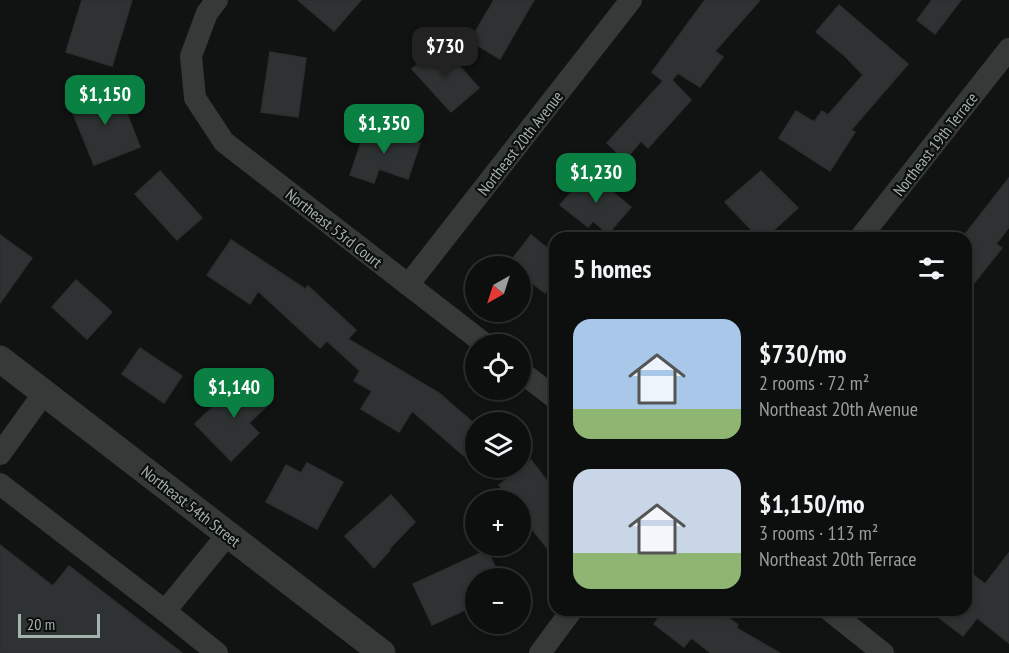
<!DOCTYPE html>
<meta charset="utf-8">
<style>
:root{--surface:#0d0e0e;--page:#161717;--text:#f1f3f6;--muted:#9a9c9e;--line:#2d2e2e;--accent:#0b8043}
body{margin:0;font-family:"PT Sans Narrow",sans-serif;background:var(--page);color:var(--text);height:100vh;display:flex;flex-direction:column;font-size:22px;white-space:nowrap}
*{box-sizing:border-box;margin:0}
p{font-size:20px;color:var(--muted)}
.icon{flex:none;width:33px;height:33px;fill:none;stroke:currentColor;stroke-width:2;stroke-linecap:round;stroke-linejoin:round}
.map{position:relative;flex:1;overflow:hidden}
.details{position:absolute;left:549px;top:232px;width:423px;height:384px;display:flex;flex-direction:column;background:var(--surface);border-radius:18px;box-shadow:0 3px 9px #0003,0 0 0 2px var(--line)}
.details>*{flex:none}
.needle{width:39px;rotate:219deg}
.tools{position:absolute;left:465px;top:256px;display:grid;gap:12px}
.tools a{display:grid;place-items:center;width:66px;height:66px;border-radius:50%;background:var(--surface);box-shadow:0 3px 9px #0003,0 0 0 2px var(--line);font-size:30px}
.scale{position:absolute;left:18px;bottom:15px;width:82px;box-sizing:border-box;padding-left:6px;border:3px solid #a3b3ad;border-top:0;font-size:16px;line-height:21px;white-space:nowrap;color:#a3b3ad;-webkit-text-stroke:4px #0d0e0e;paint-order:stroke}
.price{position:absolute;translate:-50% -51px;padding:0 14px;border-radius:12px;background:var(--accent);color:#fff;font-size:20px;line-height:39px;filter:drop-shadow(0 2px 3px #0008)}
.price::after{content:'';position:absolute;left:50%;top:36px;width:18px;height:14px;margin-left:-9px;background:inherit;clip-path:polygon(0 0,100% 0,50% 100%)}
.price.active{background:#222;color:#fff}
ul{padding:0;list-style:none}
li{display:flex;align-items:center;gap:18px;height:150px;padding:0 24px}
li span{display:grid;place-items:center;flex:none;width:168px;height:120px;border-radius:18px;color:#555}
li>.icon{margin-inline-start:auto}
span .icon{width:72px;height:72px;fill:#fffc;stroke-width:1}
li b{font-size:26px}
h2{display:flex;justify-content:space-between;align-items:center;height:72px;padding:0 24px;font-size:26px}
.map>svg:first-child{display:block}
.building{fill:#2f3232;stroke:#2c2f2f;stroke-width:1.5}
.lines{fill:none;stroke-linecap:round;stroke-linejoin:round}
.minor{stroke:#353a38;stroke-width:22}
.tertiary{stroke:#353a38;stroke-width:27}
.labels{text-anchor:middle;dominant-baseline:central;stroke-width:4.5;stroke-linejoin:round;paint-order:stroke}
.street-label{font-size:16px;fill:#a3b3ad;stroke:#0d0e0e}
</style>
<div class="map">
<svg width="1009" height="653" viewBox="0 0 1009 653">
<rect width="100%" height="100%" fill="#111313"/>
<g class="building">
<path d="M82 0H132L112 66 66 52Z"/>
<path d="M298 0H361L334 31Z"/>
<path d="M494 0H534L500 59 470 41Z"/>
<path d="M705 0H760L715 51 723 57 700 87 678 73 672 80 691 100 648 148 641 141 625 160 607 143 663 81 652 72Z"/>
<path d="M932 0H961L935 34 917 20Z"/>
<path d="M839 5 908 64 851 130 855 132 830 171 779 138 796 111 814 122 822 111 828 115 863 75 846 57 816 32Z"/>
<path d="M440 44 479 88 451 112 412 69Z"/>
<path d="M270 52 306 58 298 117 261 112Z"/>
<path d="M117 88 140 147 94 165 70 106Z"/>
<path d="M367 125 420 143 408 179 379 169 374 183 350 175Z"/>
<path d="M160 171 202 218 177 240 135 194Z"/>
<path d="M761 171 798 208 765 238H759L725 202Z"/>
<path d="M589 172 631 207 608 234 593 221 588 227 560 205Z"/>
<path d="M1009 178V227L996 244 1002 248 966 293V233Z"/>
<path d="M0 235 32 258 0 303Z"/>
<path d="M531 235 555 254V280L545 293 520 274V267H506Z"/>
<path d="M231 240 305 289 308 286 356 330 348 339 439 393 476 425V466L412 411 399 432 361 409 372 391 354 381 360 371 327 341 320 348 258 291 250 304 207 275Z"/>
<path d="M76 280 112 312 87 339 52 307Z"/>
<path d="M140 348 182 376 164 403 122 374Z"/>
<path d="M244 376 270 403 249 423 259 433 231 461 195 424Z"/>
<path d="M531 460 555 491V558L520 514V501H511L499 485Z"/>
<path d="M307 463 343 482 317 529 266 502 286 465 301 473Z"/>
<path d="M391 495 415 522 389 549 390 550 374 568 345 536Z"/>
<path d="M0 545 53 586 69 566 182 653H0Z"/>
<path d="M487 550 501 579H476V605L432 625 413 584Z"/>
<path d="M1009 553V643L977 618 963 636 929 610H967L966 569 985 584Z"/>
<path d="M664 610H718L738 625 736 628 780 653H711L691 638 684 647 654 624Z"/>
</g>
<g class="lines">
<g class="minor">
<path d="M217 0 207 13 191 56 195 98 224 142 486 345"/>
<path d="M860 238 1009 49"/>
<path d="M408 285 631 0"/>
<path d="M520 371 555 398"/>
<path d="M0 454 44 393"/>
<path d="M0 484 165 611 228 534"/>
<path d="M829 610 883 653"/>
<path d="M165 611 217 653"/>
<path d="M540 653 572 610"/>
</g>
<path class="tertiary" d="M0 359 382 653"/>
</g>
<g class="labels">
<g class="street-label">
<text transform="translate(520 143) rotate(-52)">Northeast 20th Avenue</text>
<text transform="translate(935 144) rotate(-52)">Northeast 19th Terrace</text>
<text transform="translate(334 228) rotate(38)">Northeast 53rd Court</text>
<text transform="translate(191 506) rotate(38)">Northeast 54th Street</text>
</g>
</g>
</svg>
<div class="tools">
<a><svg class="needle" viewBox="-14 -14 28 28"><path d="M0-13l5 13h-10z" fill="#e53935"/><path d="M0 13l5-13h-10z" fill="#9a9c9e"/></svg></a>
<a><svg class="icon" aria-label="locate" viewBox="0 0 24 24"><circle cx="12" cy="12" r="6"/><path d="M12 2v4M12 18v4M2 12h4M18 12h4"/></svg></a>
<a><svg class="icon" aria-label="layers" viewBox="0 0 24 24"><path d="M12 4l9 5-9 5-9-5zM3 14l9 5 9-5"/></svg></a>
<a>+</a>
<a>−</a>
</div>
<div class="scale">20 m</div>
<b class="price active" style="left:445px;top:78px">$730</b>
<b class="price" style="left:105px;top:126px">$1,150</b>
<b class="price" style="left:384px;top:155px">$1,350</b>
<b class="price" style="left:596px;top:204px">$1,230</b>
<b class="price" style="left:234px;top:419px">$1,140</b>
<section class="details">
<h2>5 homes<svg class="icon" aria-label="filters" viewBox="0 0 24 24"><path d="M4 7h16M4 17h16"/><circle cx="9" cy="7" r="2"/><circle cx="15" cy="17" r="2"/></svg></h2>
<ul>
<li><span style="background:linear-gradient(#a9c7e8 75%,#8fb573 0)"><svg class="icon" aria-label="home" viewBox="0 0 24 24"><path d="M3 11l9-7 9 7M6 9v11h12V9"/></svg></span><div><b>$730/mo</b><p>2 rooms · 72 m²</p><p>Northeast 20th Avenue</p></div></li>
<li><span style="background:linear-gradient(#c9d6e8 70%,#8fb573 0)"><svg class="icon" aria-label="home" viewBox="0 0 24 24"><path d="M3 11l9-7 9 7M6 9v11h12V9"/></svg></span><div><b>$1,150/mo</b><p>3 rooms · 113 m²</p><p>Northeast 20th Terrace</p></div></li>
</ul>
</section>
</div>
